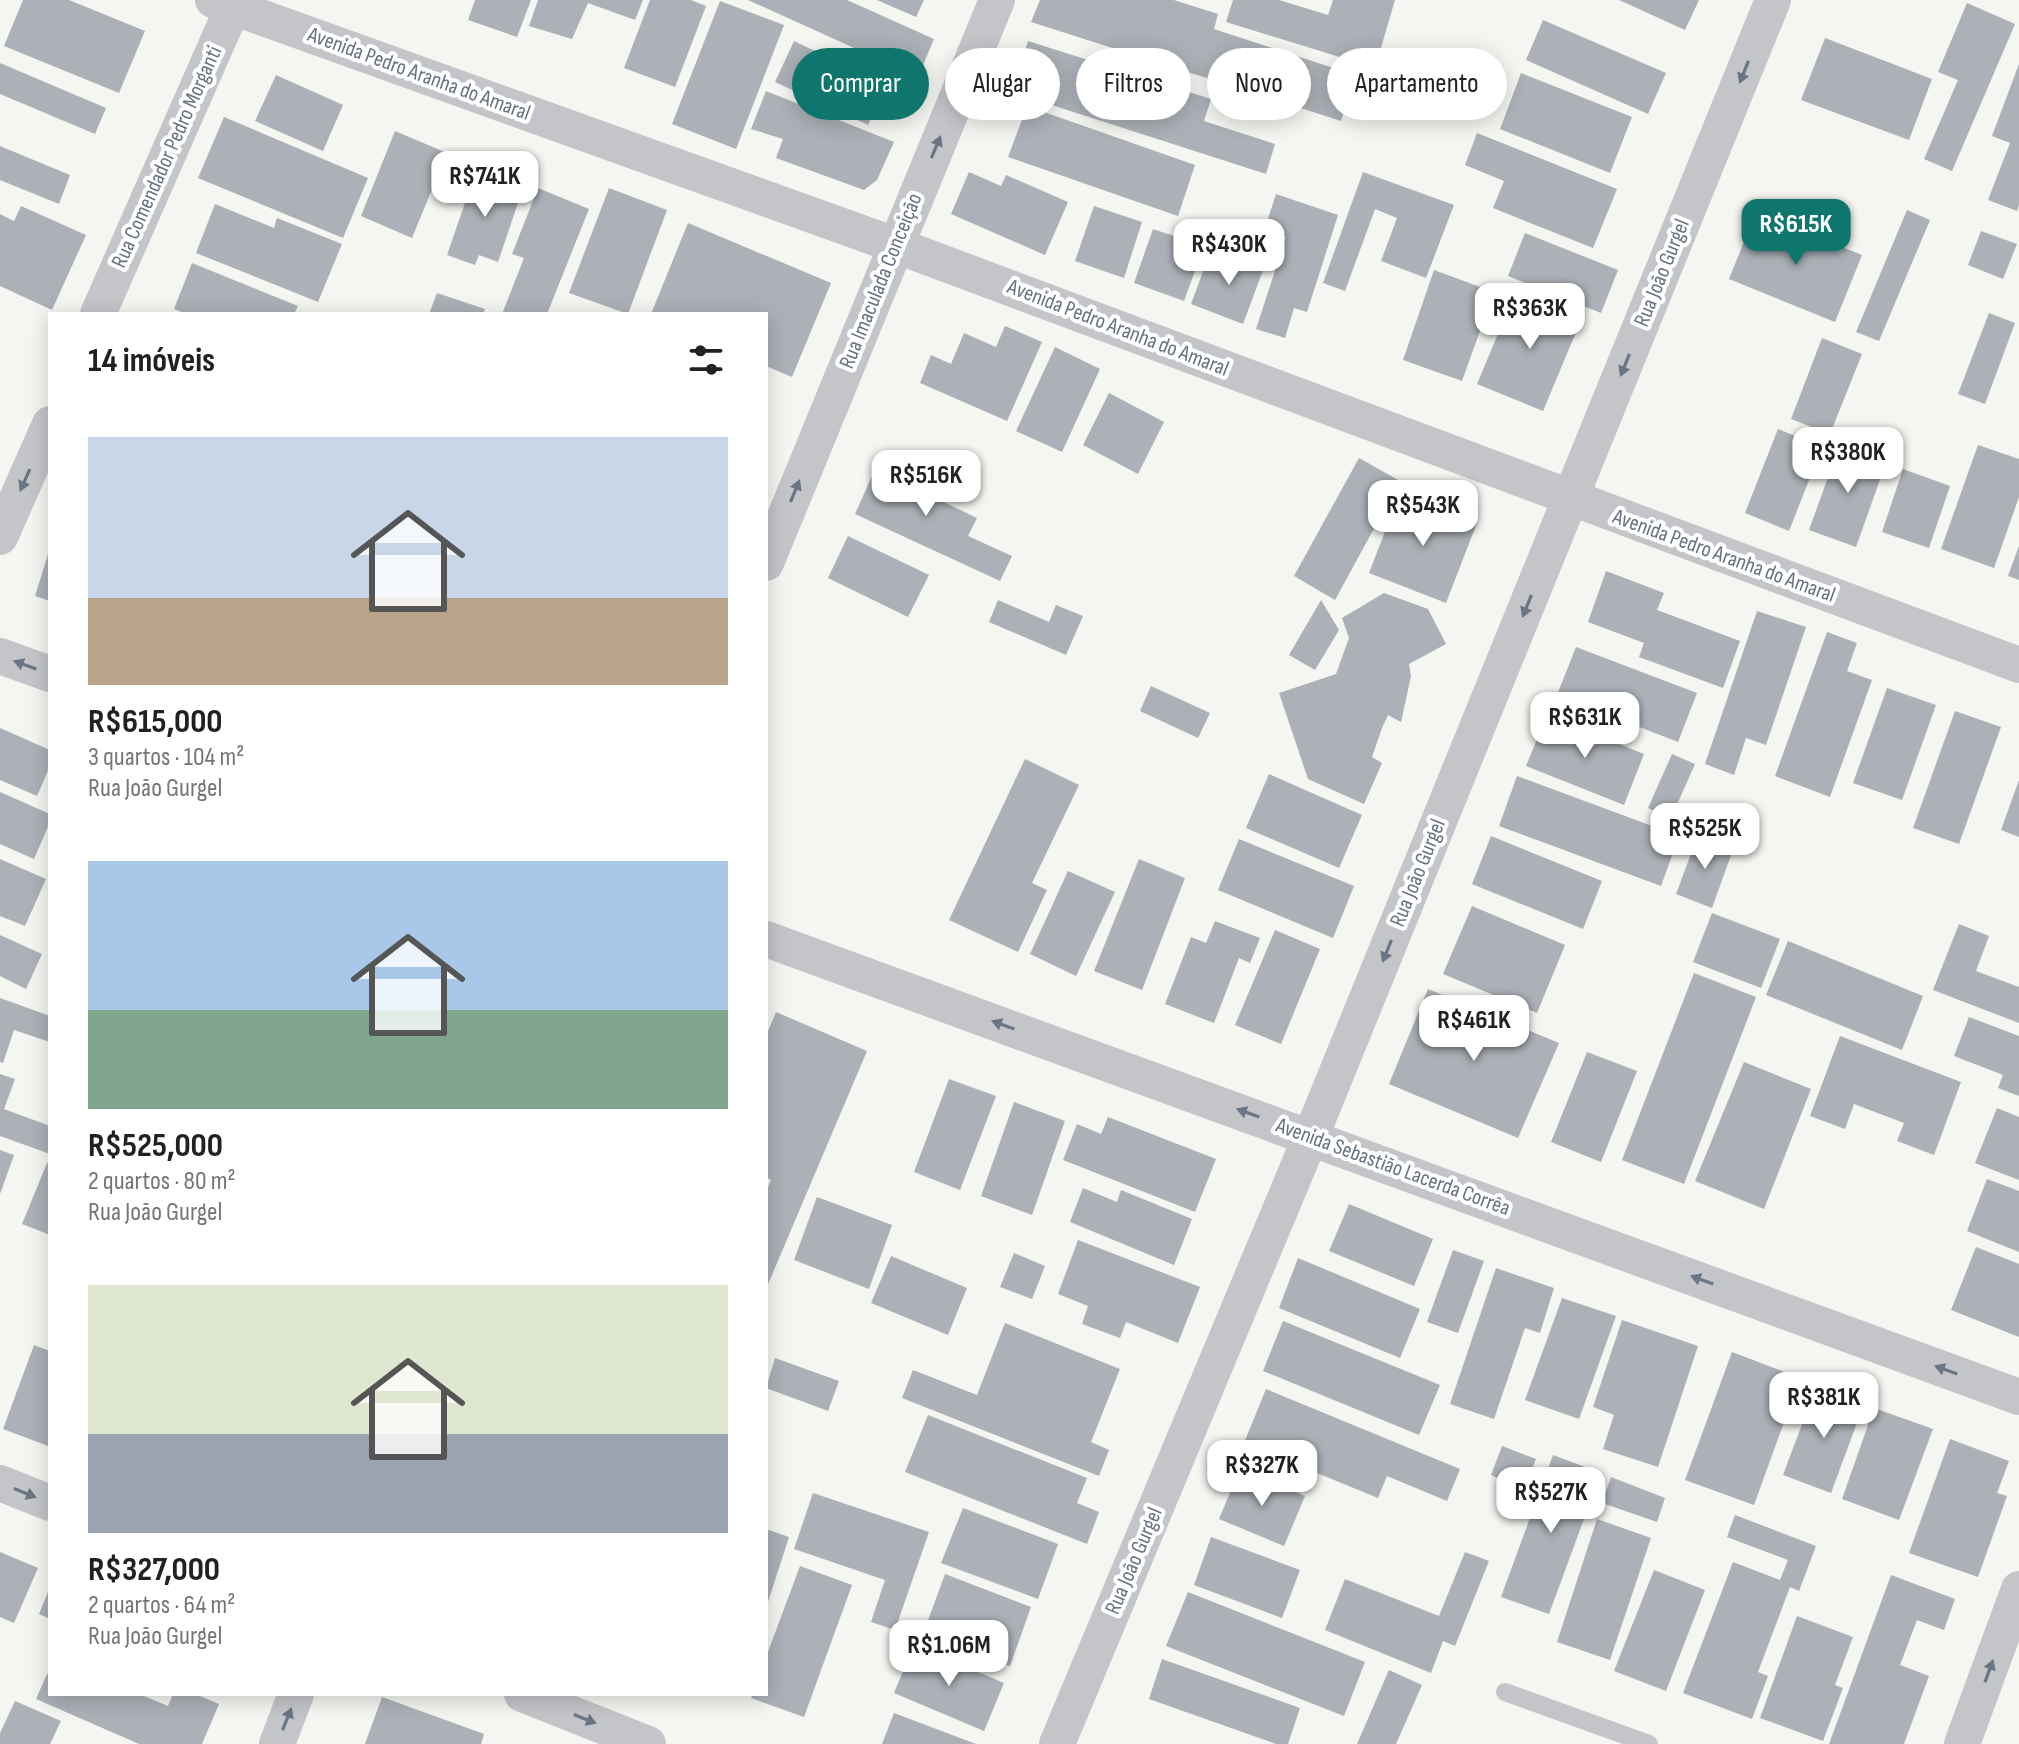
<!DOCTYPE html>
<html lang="pt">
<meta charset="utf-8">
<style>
:root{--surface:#fff;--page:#f6f6f6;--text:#202124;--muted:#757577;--accent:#0f766e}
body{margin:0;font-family:"Sofia Sans Condensed",sans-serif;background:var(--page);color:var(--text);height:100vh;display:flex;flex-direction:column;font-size:30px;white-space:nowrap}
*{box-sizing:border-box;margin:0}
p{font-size:26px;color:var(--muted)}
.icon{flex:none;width:44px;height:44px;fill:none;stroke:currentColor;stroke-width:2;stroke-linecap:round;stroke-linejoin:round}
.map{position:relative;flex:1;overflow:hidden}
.side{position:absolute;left:48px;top:312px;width:720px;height:1384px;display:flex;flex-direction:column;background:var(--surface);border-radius:0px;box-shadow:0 4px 20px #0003}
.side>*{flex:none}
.guide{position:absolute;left:792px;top:48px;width:760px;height:72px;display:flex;gap:16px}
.price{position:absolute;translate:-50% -68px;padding:0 18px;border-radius:16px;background:#fff;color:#222;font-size:26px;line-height:52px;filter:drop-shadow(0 2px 4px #0008)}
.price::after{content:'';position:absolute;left:50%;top:48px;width:24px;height:18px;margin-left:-12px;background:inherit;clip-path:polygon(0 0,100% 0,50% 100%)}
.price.current{background:var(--accent);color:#fff}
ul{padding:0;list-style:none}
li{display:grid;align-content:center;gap:16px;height:424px;padding:0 40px}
li span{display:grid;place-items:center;height:248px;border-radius:0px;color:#555}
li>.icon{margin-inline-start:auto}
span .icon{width:144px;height:144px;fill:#fffc;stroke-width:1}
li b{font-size:34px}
h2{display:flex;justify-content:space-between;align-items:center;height:96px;padding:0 40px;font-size:34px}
.chip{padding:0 28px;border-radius:36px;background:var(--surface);box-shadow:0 4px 20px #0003;font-size:28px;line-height:72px}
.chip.current{background:var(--accent);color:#fff}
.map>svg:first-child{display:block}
.building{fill:#abb1b7}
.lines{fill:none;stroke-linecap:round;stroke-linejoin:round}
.lane{stroke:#c3c5c9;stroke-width:18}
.street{stroke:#c3c5c9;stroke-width:36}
.oneway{fill:#6a7685}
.labels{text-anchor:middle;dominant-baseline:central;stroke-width:8;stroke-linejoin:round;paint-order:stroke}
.street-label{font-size:22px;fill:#657281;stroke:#fff}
</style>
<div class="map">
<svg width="2019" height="1744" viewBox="0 0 2019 1744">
<rect width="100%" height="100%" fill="#f5f5f1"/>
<g class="building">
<path d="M23 0H69L145 31 119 93 4 46Z"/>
<path d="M475 0H531L517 37 468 20Z"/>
<path d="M538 0H643L635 20 588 3 572 39 529 26Z"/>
<path d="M650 0H691L706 6 675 87 624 68Z"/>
<path d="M748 0H847L934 39 918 77Z"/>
<path d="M877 0H924L916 17Z"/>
<path d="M1040 0H1174L1218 14 1214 29 1355 75 1341 121 1031 22Z"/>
<path d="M1233 0H1279L1328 15 1333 0H1395L1375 68 1226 22Z"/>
<path d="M1619 0H1699L1685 30Z"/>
<path d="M720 1 784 25 736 149 672 124Z"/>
<path d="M1967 3 2015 24 1952 171 1924 159 1958 80 1938 72Z"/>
<path d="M1543 20 1666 73 1648 114 1526 60Z"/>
<path d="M1825 38 1932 79 1909 140 1801 100Z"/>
<path d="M794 41 887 85 868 125 775 82Z"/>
<path d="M1028 41 1211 99 1204 121 1275 144 1266 174 1011 92Z"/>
<path d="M0 63 106 108 95 134 0 94Z"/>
<path d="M2019 64V205L2017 211 1988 200 2010 143 1992 136Z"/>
<path d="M1521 73 1632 117 1610 173 1500 129Z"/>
<path d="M276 75 343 105 323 151 255 121Z"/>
<path d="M766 91 894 142 877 180 864 190 776 158 783 139 751 129Z"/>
<path d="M1027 106 1195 165 1178 216 1008 157Z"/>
<path d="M224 117 368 178 343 238 198 178Z"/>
<path d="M395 131 447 153 412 238 361 216Z"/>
<path d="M1477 133 1617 189 1593 248 1493 208 1504 181 1465 165Z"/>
<path d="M0 146 70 175 59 204 0 180Z"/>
<path d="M476 171 523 188 498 262 479 255 475 265 447 255Z"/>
<path d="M969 172 1001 186 1006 175 1068 202 1045 255 951 214Z"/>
<path d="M1363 172 1454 205 1426 278 1381 261 1397 218 1375 209 1345 291 1323 283Z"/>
<path d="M538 188 589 209 547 314H502L524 258 512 254Z"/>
<path d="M609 188 667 210 628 314 569 293Z"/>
<path d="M1276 194 1338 215 1307 312 1294 308 1285 338 1256 329 1286 237 1264 231Z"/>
<path d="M215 204 274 228 277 218 342 244 318 302 196 253Z"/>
<path d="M21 206 86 235 52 310 0 286V214L14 221Z"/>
<path d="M1094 206 1142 222 1124 278 1075 261Z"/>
<path d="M1907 210 1930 220 1879 341 1856 332Z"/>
<path d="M1756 212 1862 255 1835 322 1729 279Z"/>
<path d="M688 223 831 283 792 377 766 366V314H651Z"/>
<path d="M1153 229 1204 246 1184 301 1134 283Z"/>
<path d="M1981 231 2017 244 2003 279 1968 265Z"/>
<path d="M1525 233 1618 270 1601 313 1508 276Z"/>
<path d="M1235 251 1266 262 1243 324 1191 304 1208 258 1230 266Z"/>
<path d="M192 263 298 306 294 314H187L174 309Z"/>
<path d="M1434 270 1494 292 1462 381 1403 360Z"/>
<path d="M1516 291 1582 318 1543 411 1477 384Z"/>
<path d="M437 293 485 309 483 314H429Z"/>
<path d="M1989 313 2015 323 1985 404 1958 394Z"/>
<path d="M1005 326 1042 342 1007 421 920 383 931 355 951 364 964 333 996 347Z"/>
<path d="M1822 338 1862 354 1830 434 1791 419Z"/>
<path d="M1055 347 1100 369 1062 452 1016 431Z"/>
<path d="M1109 393 1164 422 1138 474 1083 445Z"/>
<path d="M1778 429 1822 447 1789 531 1745 513Z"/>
<path d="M1840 444 1887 460 1856 547 1809 530Z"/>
<path d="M1978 445 2019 459V497L1994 568 1941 549Z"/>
<path d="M881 456 931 478 925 493 977 518 968 536 1012 556 1000 581 855 514Z"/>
<path d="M1359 458 1400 481 1335 600 1294 576Z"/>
<path d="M1903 469 1950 486 1929 548 1882 532Z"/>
<path d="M1400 493 1477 523 1446 603 1369 573Z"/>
<path d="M848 536 929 575 908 617 828 578Z"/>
<path d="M2019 546V580L2008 576Z"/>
<path d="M49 551H50V601L35 596Z"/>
<path d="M1606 571 1664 593 1657 610 1740 641 1723 688 1639 657 1644 643 1588 622Z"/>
<path d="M1384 593 1428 609 1446 644 1409 664 1411 676 1401 722 1388 715 1382 728 1372 757 1382 763 1364 804 1308 779 1279 693 1336 674 1349 638 1342 618Z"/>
<path d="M998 600 1049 622 1056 605 1083 616 1066 655 989 622Z"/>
<path d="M1321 600 1339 630 1315 670 1289 655Z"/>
<path d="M1757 611 1806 627 1766 745 1746 738 1734 775 1705 764Z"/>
<path d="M1827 632 1857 643 1847 671 1872 680 1830 797 1775 776Z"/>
<path d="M1576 647 1697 693 1678 742 1557 695Z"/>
<path d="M1151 686 1210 713 1198 738 1140 711Z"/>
<path d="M1887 688 1936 705 1902 800 1853 783Z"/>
<path d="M1955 711 2001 727 1959 844 1913 828Z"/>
<path d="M1547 715 1644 754 1624 805 1526 766Z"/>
<path d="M0 728 50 750V766L37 796 0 780Z"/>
<path d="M1672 754 1695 764 1671 818 1648 808Z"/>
<path d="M1025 759 1079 785 1032 883 1047 890 1018 952 949 920Z"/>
<path d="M1269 774 1362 815 1339 868 1246 828Z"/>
<path d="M1517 776 1679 836 1661 886 1499 826Z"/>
<path d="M2019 780V837L2001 830Z"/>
<path d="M0 792 50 814V822L34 859 0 844Z"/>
<path d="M1698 835 1734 847 1712 908 1676 894Z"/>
<path d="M1491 836 1602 881 1583 929 1472 884Z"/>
<path d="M1239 839 1354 886 1333 938 1218 890Z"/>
<path d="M0 859 46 879 25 926 0 916Z"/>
<path d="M1139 859 1185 878 1142 990 1094 971Z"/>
<path d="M1068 871 1115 892 1076 976 1030 954Z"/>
<path d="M1472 906 1565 945 1537 1013 1443 974Z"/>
<path d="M1712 913 1780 939 1761 988 1693 962Z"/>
<path d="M1215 921 1260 938 1250 963 1239 958 1214 1023 1165 1004 1191 937 1206 943Z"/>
<path d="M1959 924 1989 936 1976 971 2019 987V1023L1933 990Z"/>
<path d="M1275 930 1320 949 1281 1044 1235 1025Z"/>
<path d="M0 935 42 954 26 989 0 976Z"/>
<path d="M1788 941 1923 996 1902 1050 1766 995Z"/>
<path d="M1694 973 1756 997 1684 1184 1622 1160Z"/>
<path d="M1428 989 1559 1043 1518 1138 1389 1084Z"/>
<path d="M0 998 50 1016V1042L14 1030 3 1063 0 1062Z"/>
<path d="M776 1012 867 1051 766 1289V1192L771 1180 766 1177V1036Z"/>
<path d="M1969 1017 2019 1036V1096L1998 1088 2003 1075 1954 1056Z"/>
<path d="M1840 1036 1961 1082 1934 1155 1897 1141 1904 1123 1854 1104 1845 1129 1810 1116Z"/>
<path d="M1587 1052 1637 1071 1601 1162 1551 1142Z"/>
<path d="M1744 1062 1811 1089 1764 1209 1695 1181Z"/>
<path d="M0 1074 15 1079 4 1109 50 1126V1154L0 1136Z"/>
<path d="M949 1079 996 1096 960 1190 914 1172Z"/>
<path d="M1014 1102 1065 1121 1032 1215 981 1196Z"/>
<path d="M1997 1108 2019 1117V1180L1975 1163Z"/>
<path d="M1108 1117 1216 1159 1195 1212 1063 1160 1077 1124 1101 1134Z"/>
<path d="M0 1150 14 1155 0 1194Z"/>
<path d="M47 1163 50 1164V1235L22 1224Z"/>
<path d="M1987 1179 2019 1191V1252L1967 1231Z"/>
<path d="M1083 1188 1117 1202 1121 1190 1192 1219 1174 1265 1070 1222Z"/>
<path d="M817 1197 892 1225 869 1289 794 1260Z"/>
<path d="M1349 1204 1433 1239 1414 1286 1329 1251Z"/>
<path d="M1078 1240 1200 1287 1178 1343 1126 1322 1120 1338 1082 1324 1088 1306 1058 1294Z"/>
<path d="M1976 1247 2019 1264V1337L1951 1310Z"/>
<path d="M1453 1250 1484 1261 1458 1333 1427 1322Z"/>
<path d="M1014 1253 1045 1266 1032 1299 1000 1287Z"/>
<path d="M891 1256 967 1288 948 1335 871 1303Z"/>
<path d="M1298 1258 1420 1309 1400 1358 1279 1308Z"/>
<path d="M1496 1268 1554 1288 1540 1333 1525 1328 1494 1419 1450 1404Z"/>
<path d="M1562 1298 1616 1316 1579 1419 1525 1400Z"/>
<path d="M1622 1320 1698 1346 1658 1467 1603 1449 1614 1415 1593 1407Z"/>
<path d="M1283 1321 1440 1385 1419 1435 1263 1371Z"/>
<path d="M1005 1323 1120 1369 1091 1442 1109 1450 1099 1476 902 1398 913 1370 977 1395Z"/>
<path d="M34 1345 50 1351 48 1446 3 1429Z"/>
<path d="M1732 1352 1800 1378 1754 1505 1685 1480Z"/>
<path d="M775 1358 839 1381 828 1411 766 1388Z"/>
<path d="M1816 1387 1864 1404 1831 1493 1783 1475Z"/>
<path d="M1266 1389 1460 1469 1447 1501 1387 1476 1378 1498 1244 1443Z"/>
<path d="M1874 1408 1933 1429 1899 1520 1842 1499Z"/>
<path d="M928 1415 1087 1478 1077 1503 1099 1512 1087 1544 905 1472Z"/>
<path d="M1950 1439 2009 1461 1997 1493 2007 1496 1978 1577 1909 1553Z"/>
<path d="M1502 1446 1536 1459 1524 1489 1491 1475Z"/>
<path d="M1553 1455 1601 1473 1549 1614 1501 1597Z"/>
<path d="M1240 1469 1305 1496 1284 1546 1219 1519Z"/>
<path d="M1611 1477 1665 1498 1657 1522 1602 1503Z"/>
<path d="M813 1493 929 1532 895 1630 871 1622 885 1580 794 1549Z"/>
<path d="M963 1508 1058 1544 1038 1599 941 1563Z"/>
<path d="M1735 1515 1816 1546 1799 1591 1790 1587 1758 1672 1768 1676 1752 1719 1683 1693 1733 1562 1780 1580 1788 1560 1727 1537Z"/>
<path d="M1597 1519 1651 1538 1610 1660 1557 1642Z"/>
<path d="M766 1529 789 1537 767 1605H766Z"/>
<path d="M1211 1537 1300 1570 1282 1618 1194 1585Z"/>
<path d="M0 1552 38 1568 14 1623 0 1617Z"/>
<path d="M1465 1552 1489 1561 1455 1646 1443 1641 1431 1673 1325 1630 1345 1579 1439 1616Z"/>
<path d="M800 1566 852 1585 804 1717 751 1698 753 1694H766V1657Z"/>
<path d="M1654 1570 1705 1590 1666 1691 1614 1671Z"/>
<path d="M945 1574 1031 1607 1010 1666 923 1634Z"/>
<path d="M1891 1575 1955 1599 1944 1630 1917 1620 1900 1665 1929 1676 1904 1744H1829Z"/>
<path d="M50 1587V1619L39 1614Z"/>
<path d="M1188 1592 1365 1662 1344 1716 1166 1646Z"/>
<path d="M1797 1616 1853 1637 1835 1685 1843 1688 1823 1741 1760 1718Z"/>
<path d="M914 1645 1004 1683 984 1731 894 1693Z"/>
<path d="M1162 1659 1300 1708 1288 1744H1276L1149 1699Z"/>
<path d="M1389 1670 1422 1685 1396 1744H1357Z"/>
<path d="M47 1674 50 1676V1694H139L168 1706 173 1694H195L219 1704 202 1744H139L36 1699Z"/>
<path d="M382 1697 484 1734 481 1744H365Z"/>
<path d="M15 1701 61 1721 50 1744H0V1733Z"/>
<path d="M894 1713 976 1744H882Z"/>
</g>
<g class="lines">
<path class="lane" d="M1505 1692 1649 1744"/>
<g class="street">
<path d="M213 0 895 245 2019 665"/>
<path d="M98 314 236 0"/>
<path d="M0 537 50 424"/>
<path d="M766 563 997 0"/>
<path d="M0 656 50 674"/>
<path d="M766 939 2019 1397"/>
<path d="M0 1483 50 1503"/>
<path d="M522 1694 648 1744"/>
<path d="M277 1744 296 1694"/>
<path d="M1057 1744 1311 1136 1773 0"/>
<path d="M1962 1744 2019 1589"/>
</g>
</g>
<defs><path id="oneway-solid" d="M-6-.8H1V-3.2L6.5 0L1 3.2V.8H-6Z" transform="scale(2)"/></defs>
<g class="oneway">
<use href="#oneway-solid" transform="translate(1744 72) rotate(112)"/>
<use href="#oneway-solid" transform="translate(936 147) rotate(-67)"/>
<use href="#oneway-solid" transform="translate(1625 365) rotate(112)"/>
<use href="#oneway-solid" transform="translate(25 480) rotate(114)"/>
<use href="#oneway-solid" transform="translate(795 491) rotate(-68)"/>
<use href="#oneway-solid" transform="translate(1527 606) rotate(112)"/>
<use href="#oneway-solid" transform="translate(25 665) rotate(-160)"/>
<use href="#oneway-solid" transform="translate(1387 951) rotate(112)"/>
<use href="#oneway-solid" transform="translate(1003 1025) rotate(-160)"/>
<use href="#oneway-solid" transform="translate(1248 1113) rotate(-160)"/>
<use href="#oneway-solid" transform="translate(1702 1280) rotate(-160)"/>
<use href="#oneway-solid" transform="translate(1946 1370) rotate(-160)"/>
<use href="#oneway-solid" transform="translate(25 1493) rotate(22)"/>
<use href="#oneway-solid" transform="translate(1989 1671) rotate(-70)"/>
<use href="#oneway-solid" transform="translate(287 1719) rotate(-68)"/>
<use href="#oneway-solid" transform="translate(585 1719) rotate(22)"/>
</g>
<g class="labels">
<g class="street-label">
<text transform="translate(419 74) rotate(20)">Avenida Pedro Aranha do Amaral</text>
<text transform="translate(167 157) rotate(-66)">Rua Comendador Pedro Morganti</text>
<text transform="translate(1662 273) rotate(-68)">Rua João Gurgel</text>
<text transform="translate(881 281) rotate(-68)">Rua Imaculada Conceição</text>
<text transform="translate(1118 328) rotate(21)">Avenida Pedro Aranha do Amaral</text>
<text transform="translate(1724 556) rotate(20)">Avenida Pedro Aranha do Amaral</text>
<text transform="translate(1418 873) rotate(-68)">Rua João Gurgel</text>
<text transform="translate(1393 1167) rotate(20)">Avenida Sebastião Lacerda Corrêa</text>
<text transform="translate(1134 1561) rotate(-67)">Rua João Gurgel</text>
</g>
</g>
</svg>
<b class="price" style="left:485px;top:219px">R$741K</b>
<b class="price current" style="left:1796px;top:267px">R$615K</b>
<b class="price" style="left:1229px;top:287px">R$430K</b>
<b class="price" style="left:1530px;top:351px">R$363K</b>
<b class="price" style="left:1848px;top:495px">R$380K</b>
<b class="price" style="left:926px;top:518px">R$516K</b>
<b class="price" style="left:1423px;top:548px">R$543K</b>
<b class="price" style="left:1585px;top:760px">R$631K</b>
<b class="price" style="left:1705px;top:871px">R$525K</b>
<b class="price" style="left:1474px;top:1063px">R$461K</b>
<b class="price" style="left:1824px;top:1440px">R$381K</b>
<b class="price" style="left:1262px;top:1508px">R$327K</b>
<b class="price" style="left:1551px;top:1535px">R$527K</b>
<b class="price" style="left:949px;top:1688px">R$1.06M</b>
<div class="guide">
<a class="chip current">Comprar</a>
<a class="chip">Alugar</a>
<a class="chip">Filtros</a>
<a class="chip">Novo</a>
<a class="chip">Apartamento</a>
</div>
<section class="side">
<h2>14 imóveis<svg class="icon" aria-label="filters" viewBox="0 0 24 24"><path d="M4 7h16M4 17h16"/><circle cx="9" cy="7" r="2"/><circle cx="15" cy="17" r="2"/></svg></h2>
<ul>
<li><span style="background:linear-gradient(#c9d6e8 65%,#b9a48a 0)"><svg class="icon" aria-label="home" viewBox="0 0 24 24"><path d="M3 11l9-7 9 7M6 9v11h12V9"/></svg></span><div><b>R$615,000</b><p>3 quartos · 104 m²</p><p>Rua João Gurgel</p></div></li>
<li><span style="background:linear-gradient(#a9c7e8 60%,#7fa58c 0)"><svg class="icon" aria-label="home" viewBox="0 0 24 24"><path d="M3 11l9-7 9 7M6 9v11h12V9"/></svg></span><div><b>R$525,000</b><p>2 quartos · 80 m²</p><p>Rua João Gurgel</p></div></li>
<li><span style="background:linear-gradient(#dfe7d0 60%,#9aa5b1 0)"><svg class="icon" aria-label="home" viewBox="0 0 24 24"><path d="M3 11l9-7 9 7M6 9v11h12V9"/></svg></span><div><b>R$327,000</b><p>2 quartos · 64 m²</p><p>Rua João Gurgel</p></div></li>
</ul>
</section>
</div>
